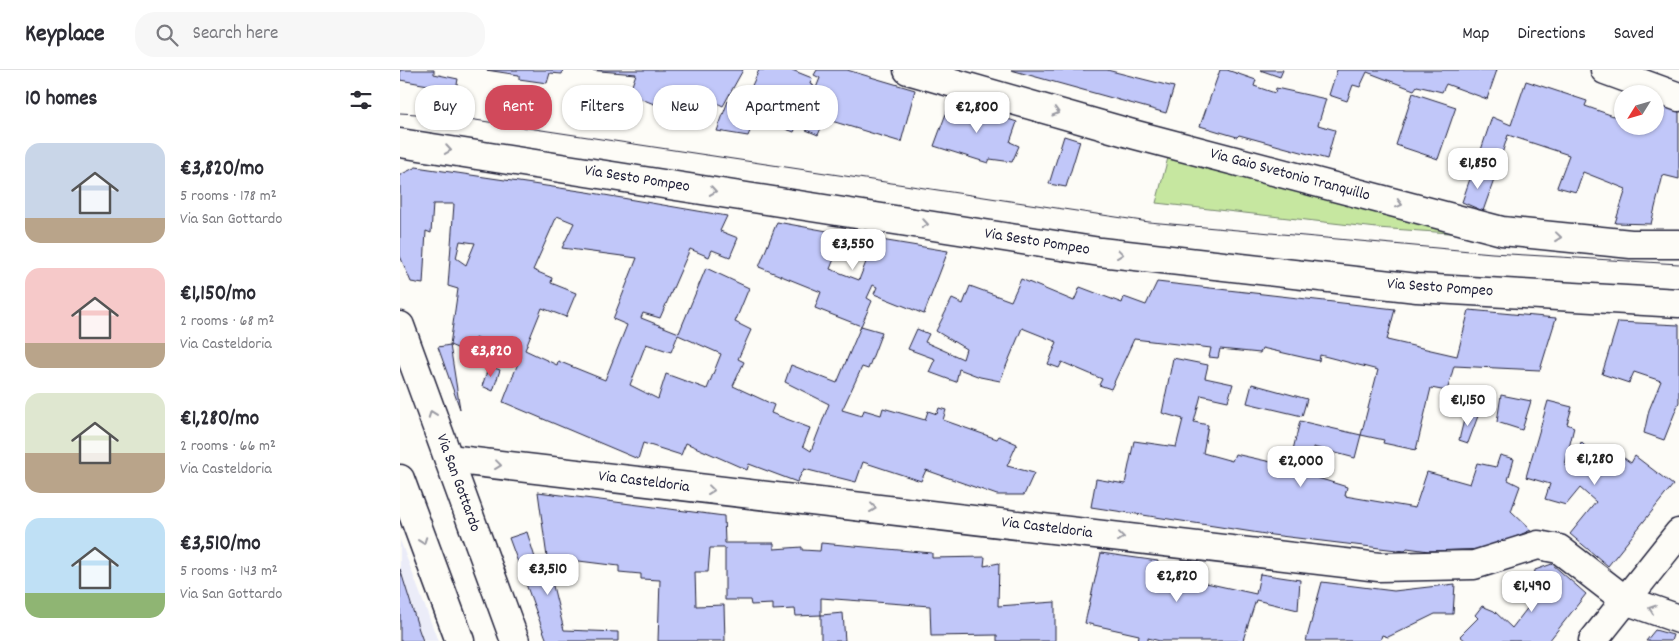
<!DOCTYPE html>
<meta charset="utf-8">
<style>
:root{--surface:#fff;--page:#f7f7f7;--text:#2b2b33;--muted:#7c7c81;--line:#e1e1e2;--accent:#d1495b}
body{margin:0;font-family:Dekko,sans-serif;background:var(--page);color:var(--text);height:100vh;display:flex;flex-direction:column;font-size:19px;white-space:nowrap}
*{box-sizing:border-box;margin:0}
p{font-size:16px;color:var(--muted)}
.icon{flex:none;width:28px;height:28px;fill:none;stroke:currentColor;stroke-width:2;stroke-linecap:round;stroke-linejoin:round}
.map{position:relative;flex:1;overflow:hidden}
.drawer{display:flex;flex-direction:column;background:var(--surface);width:400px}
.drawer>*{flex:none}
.banner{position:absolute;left:15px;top:15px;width:475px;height:45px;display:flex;gap:10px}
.needle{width:32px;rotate:233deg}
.buttons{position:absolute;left:1214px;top:15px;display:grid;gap:10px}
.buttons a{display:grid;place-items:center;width:50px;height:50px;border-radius:50%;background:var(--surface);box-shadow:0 1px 4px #0004;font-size:25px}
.price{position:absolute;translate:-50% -42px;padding:0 11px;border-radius:10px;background:#fff;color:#222;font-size:16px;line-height:32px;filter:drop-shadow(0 1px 2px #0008)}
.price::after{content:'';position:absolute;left:50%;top:30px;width:15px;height:11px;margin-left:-8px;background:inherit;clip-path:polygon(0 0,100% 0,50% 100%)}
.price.current{background:var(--accent);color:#fff}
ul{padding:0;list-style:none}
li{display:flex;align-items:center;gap:15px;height:125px;padding:0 25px}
li span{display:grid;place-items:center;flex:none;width:140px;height:100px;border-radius:15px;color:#555}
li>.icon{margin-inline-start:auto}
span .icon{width:60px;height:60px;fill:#fffc;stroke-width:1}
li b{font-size:21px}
h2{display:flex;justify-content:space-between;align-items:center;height:60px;padding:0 25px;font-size:21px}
.tag{padding:0 18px;border-radius:20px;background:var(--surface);box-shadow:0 1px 4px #0004;font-size:18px;line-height:45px}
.tag.current{background:var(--accent);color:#fff}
header{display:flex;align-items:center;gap:30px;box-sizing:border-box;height:70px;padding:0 25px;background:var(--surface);border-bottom:1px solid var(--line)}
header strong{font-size:24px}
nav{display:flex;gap:28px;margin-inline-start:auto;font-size:18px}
.search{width:350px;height:45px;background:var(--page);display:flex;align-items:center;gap:12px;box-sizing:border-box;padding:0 18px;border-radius:20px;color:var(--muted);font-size:19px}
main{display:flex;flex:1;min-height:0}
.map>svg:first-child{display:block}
.built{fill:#ebecf8}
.green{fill:#c6e7a0;stroke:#74846e}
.building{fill:#c1c7f9;stroke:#22223b;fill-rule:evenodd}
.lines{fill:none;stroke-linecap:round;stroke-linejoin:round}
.minor-casing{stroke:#22223b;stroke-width:31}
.tertiary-casing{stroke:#22223b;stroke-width:31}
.secondary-casing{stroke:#22223b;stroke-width:31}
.minor{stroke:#fdfcf7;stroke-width:28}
.tertiary{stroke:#fdfcf7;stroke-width:28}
.secondary{stroke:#fdfcf7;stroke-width:28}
.tram{stroke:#22223b;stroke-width:1}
.oneway{stroke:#9a9aa2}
.labels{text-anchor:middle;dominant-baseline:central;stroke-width:4;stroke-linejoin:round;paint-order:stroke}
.street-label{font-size:16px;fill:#22223b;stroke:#fdfcf7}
</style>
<header>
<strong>Keyplace</strong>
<div class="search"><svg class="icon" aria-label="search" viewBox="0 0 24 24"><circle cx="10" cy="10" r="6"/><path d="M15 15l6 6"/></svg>Search here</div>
<nav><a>Map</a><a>Directions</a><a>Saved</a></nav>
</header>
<main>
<section class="drawer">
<h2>10 homes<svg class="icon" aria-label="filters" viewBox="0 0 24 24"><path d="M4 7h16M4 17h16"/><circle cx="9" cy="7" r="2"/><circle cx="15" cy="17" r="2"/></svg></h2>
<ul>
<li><span style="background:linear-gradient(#c9d6e8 75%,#b9a48a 0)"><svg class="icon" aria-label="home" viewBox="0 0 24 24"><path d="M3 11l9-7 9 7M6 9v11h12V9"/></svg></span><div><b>€3,820/mo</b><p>5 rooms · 178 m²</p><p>Via San Gottardo</p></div></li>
<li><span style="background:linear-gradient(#f6c9c9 75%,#b9a48a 0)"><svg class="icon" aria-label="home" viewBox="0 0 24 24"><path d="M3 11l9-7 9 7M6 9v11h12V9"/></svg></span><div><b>€1,150/mo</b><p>2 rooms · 68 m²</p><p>Via Casteldoria</p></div></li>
<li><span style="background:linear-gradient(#dfe7d0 60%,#b9a48a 0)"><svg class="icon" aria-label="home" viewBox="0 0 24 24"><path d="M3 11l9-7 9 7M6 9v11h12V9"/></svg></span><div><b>€1,280/mo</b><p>2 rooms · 66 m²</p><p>Via Casteldoria</p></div></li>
<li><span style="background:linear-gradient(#bfe0f5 75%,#8fb573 0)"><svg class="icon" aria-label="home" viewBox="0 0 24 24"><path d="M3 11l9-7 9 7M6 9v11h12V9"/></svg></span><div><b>€3,510/mo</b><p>5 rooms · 143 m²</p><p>Via San Gottardo</p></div></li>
</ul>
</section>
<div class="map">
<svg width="1279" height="571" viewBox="0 0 1279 571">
<rect width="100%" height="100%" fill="#fdfcf7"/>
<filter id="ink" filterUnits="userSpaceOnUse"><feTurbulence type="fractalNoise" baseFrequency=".02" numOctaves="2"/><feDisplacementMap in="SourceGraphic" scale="10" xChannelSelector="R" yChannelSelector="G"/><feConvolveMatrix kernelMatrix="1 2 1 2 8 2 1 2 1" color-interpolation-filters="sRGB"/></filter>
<g filter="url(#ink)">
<path class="built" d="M0 470 32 555 38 571H0Z"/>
<path class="green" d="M769 84 1079 165 977 158 756 133Z"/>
<g class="building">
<path d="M0 0H34V4L58 9 56 20 0 10Z"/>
<path d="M86 0H163L162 4 150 3 147 13 119 9V5Z"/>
<path d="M188 0H343L323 36 305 27 300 38 261 22 254 34 229 24 236 4Z"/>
<path d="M359 0H392L412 8 410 14 414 16 394 62 340 42Z"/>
<path d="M417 0H447L515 20 501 72 425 49 418 65 406 60 422 20 416 18 420 8 414 5Z"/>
<path d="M611 0H707L774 17 766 43Z"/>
<path d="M820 0H827L856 10 854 16 875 23 876 18 926 29 918 55 935 60 927 89 839 65 837 67 800 56Z"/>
<path d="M860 0H883L880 7Z"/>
<path d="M937 0H1097L1087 29 1046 14 1042 22 1017 16 1014 20 967 2 960 17 953 15 947 31 929 25Z"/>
<path d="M1126 11 1187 31 1185 36 1222 49V56H1255V33L1279 42V109L1263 105 1251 154 1215 153 1226 119 1183 102 1176 122 1157 117 1169 85 1108 65 1095 105 1075 98 1092 47 1111 55Z"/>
<path d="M1013 23 1056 37 1038 89 996 75Z"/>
<path d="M551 30 617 52 610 72 619 76 612 92 590 89 588 93 534 76Z"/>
<path d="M328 31 342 38 336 54 352 56 348 66 317 61Z"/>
<path d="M664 66 680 71 666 117 649 114Z"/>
<path d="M16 97 187 122 327 146 320 161 338 168 330 187 312 180 309 187 290 179 260 248 243 243 241 248 279 263 306 198 349 218 335 252 351 260 338 289 344 292 333 316 374 335 371 343 410 358 403 376 411 381 429 334 385 312 391 295 437 313 461 256 482 262 468 299 462 297 442 340 462 346 464 340 481 345 483 338 525 350 528 341 537 344 539 338 546 340 543 350 597 369 599 366 617 374 607 396 634 403 624 425H597L526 400 521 411 463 392 456 412 404 399 397 412 349 394 347 400 286 373 281 385 243 373 238 389 103 332 120 288 76 268 71 284 50 275 58 219 48 216 54 134H33L31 163 26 161 23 214 11 212 0 186V105ZM157 146 174 153 162 178 237 188 213 249 227 255 205 310 158 291 157 295 125 280 142 238 166 247 176 223 151 213 152 208 133 200ZM60 171 75 173 66 195 56 188ZM278 265 321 284 307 319 266 304 258 329 230 315 246 274 271 282Z"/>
<path d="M1073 100 1095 107 1083 141 1062 132Z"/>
<path d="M377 152 444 164 430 199 459 210 475 169 548 181 524 244 474 224 477 217 473 215 467 228 472 231 461 256 415 238 421 222 359 197Z"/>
<path d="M621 209 674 231 680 217 722 233 724 227 746 235 757 212 995 239 987 270 1057 286 1069 240 1156 248 1140 300 1054 296 1047 321 1031 318 1016 380 983 373 984 370 961 365 978 300 920 285 919 291 862 278 860 283 820 279 818 288 809 287 811 278 734 269 711 319 699 315 702 309 662 292 659 298 648 294 657 272 622 258 600 311 580 307 559 299 556 312 529 302 535 289 508 279 517 259 529 264 525 272 563 289 566 279 536 261 552 229 563 234 570 216 611 231Z"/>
<path d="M1218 252 1279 255V332L1264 370 1244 363 1249 340 1261 311 1234 302 1229 313 1202 304Z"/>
<path d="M50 275 60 339 38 277Z"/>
<path d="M773 288 808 295 805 308 833 314 828 331 801 325 794 352 808 355 803 383 832 391 835 384 889 396 900 351 961 365 955 388 913 377 905 404 947 417 945 426 1015 438 1027 402 1070 414 1077 393 1096 397 1100 385 1114 389 1108 410 1120 416 1111 441 1131 460 1088 479 1029 481 1007 478 1005 481 872 465 691 437 696 409 725 414 734 371 776 377 783 349 762 343Z"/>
<path d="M89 296 100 300 93 321 82 316Z"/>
<path d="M852 314 907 329 902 346 847 333Z"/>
<path d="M1101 325 1131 331 1122 360 1097 352Z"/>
<path d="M1148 331 1172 337 1167 354 1174 357 1165 395 1173 397 1181 372 1204 395 1214 381 1231 393 1235 386 1273 415 1208 496 1170 464 1196 432 1180 418 1166 435 1145 429 1150 414 1126 407Z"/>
<path d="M1066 342 1078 346 1068 373 1059 370Z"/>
<path d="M138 422 324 446 325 473H374V479L402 477V480L420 481 421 473 532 483V488L585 487 584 496 599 493 598 536 655 532V571H597V565L531 566 530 536 421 528V545L396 546 395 539 373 540V534L351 535 350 530H325V478H310L308 502H295L296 536 324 535 325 571H258L260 510 241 509V504L219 502V496L147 487Z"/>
<path d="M127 462 136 491 146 488 164 560 218 562V571H147L109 468Z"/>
<path d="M701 483 758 491 756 502 856 524 860 504 900 510 898 540 856 530 843 570 846 571H760L748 568V571H738L739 565 685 553Z"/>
<path d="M1152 494 1186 524 1149 571H1066L1060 566 1078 548 1075 545 1082 536 1094 541 1112 558 1146 514 1134 506 1135 500Z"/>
<path d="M0 499 19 560 23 571H0Z"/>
<path d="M922 512 994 521 1055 514 1053 544H1035L988 567 982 565 980 571H906Z"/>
<path d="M443 543 445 571H421V545Z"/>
<path d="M1255 560 1273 565 1271 571H1246Z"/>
</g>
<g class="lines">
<g class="minor-casing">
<g id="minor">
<path d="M508 0 736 65 1102 161 1231 174H1279"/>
<path d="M1205 0 1279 27"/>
<path d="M0 73 700 182 1017 218 1279 233"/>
<path d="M49 389 979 497 1074 495 1138 475 1159 479 1225 530 1279 549"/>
</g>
</g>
<g class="tertiary-casing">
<path id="tertiary" d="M1193 571 1279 463"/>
</g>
<g class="secondary-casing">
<g id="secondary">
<path d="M0 256 115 571"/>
<path d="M0 409 60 571"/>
</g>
</g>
<use href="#minor" class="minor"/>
<use href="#tertiary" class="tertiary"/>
<use href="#secondary" class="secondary"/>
<path class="tram" d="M0 43 49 46 749 152 1092 183 1279 194"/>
</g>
<defs><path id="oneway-chevron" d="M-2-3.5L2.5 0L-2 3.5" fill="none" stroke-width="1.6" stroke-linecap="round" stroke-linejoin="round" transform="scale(1.25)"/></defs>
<g class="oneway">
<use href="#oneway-chevron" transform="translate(656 42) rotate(16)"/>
<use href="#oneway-chevron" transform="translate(48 80) rotate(9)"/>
<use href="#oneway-chevron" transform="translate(313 121) rotate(9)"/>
<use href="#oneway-chevron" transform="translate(999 134) rotate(15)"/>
<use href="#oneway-chevron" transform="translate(525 154) rotate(9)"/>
<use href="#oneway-chevron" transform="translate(1158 167) rotate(6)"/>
<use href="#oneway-chevron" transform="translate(720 184) rotate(7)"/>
<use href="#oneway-chevron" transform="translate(32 344) rotate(-110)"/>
<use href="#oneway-chevron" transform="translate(98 395) rotate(7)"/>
<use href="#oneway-chevron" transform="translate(311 420) rotate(7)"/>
<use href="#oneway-chevron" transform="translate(473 438) rotate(7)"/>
<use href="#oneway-chevron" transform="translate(721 467) rotate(7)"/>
<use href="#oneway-chevron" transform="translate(23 471) rotate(70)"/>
<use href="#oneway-chevron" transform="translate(1252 539) rotate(-161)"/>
</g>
</g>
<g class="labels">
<g class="street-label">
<text transform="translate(890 105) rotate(15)">Via Gaio Svetonio Tranquillo</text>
<text transform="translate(237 109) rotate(9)">Via Sesto Pompeo</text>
<text transform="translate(637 172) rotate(9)">Via Sesto Pompeo</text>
<text transform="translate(1040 218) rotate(4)">Via Sesto Pompeo</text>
<text transform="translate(244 412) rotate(7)">Via Casteldoria</text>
<text transform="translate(58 413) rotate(70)">Via San Gottardo</text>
<text transform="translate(647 458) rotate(7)">Via Casteldoria</text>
</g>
</g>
</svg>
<div class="buttons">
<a><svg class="needle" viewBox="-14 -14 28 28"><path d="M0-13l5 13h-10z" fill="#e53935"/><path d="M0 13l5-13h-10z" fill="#7c7c81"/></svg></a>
</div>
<b class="price" style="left:577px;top:64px">€2,800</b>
<b class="price" style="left:1078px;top:120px">€1,850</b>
<b class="price" style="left:453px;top:201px">€3,550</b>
<b class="price current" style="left:91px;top:308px">€3,820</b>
<b class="price" style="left:1068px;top:357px">€1,150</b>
<b class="price" style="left:1195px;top:416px">€1,280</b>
<b class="price" style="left:901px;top:418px">€2,000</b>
<b class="price" style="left:148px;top:526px">€3,510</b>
<b class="price" style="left:777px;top:533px">€2,820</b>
<b class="price" style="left:1132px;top:543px">€1,490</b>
<div class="banner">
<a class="tag">Buy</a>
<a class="tag current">Rent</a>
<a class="tag">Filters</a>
<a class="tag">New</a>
<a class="tag">Apartment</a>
</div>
</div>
</main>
